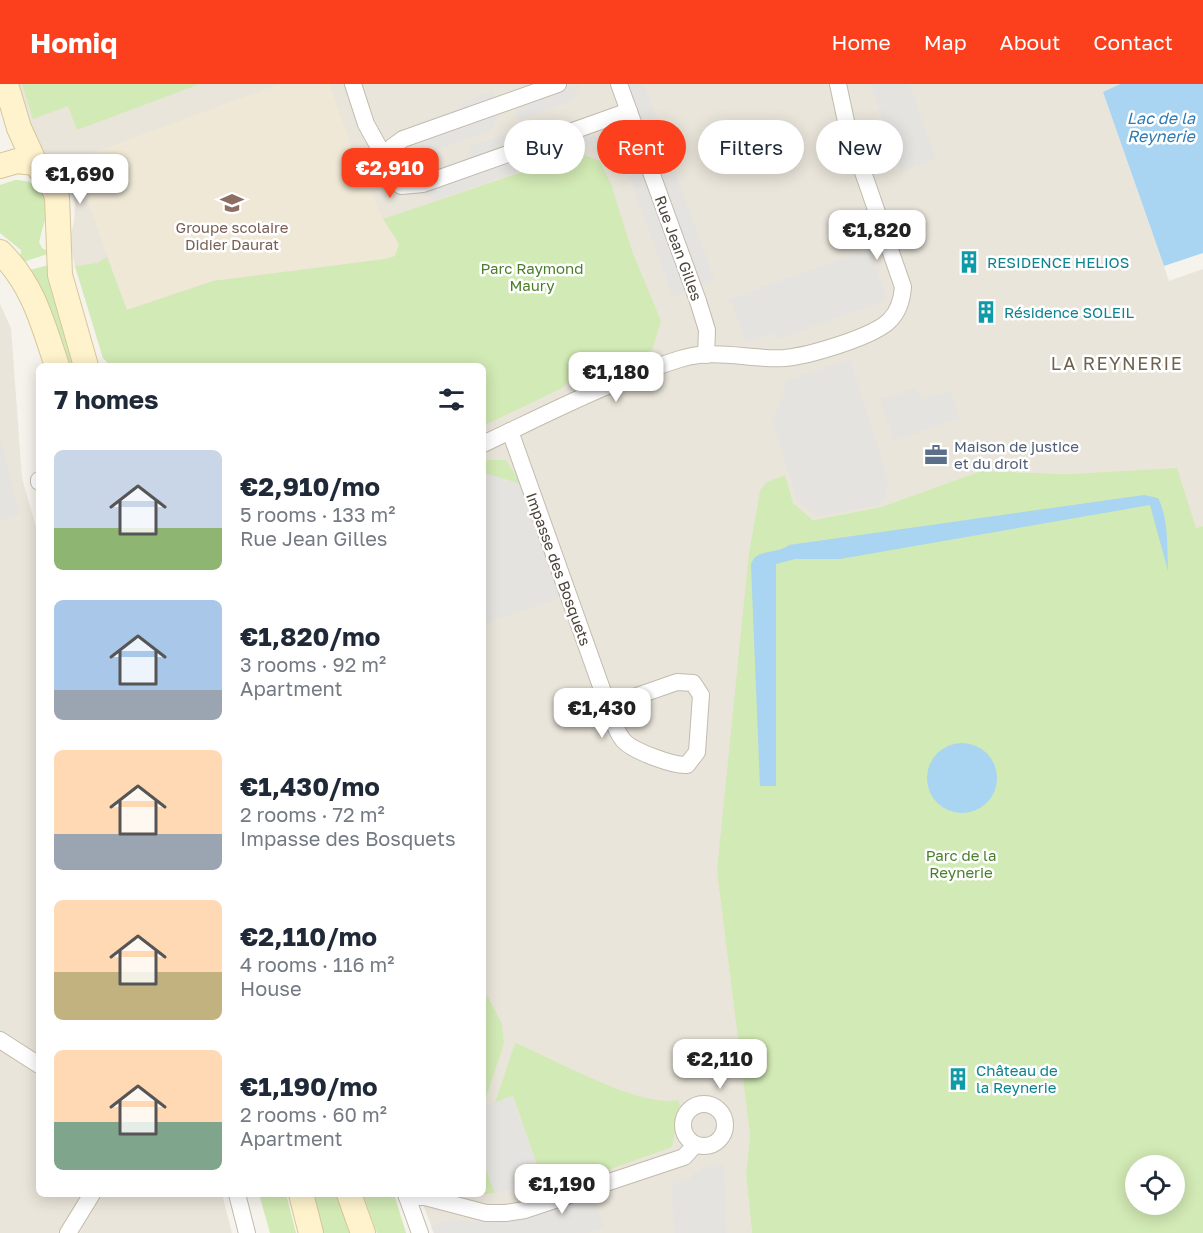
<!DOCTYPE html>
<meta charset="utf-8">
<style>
:root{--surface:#fff;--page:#f2f2f3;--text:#1f2937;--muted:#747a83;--accent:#fc3f1d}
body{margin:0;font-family:"Golos Text",sans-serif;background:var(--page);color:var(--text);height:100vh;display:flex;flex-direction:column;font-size:22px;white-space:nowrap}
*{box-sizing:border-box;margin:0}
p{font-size:20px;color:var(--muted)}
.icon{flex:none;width:33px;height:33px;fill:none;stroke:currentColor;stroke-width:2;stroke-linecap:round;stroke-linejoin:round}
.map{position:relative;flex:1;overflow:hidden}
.drawer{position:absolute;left:36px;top:279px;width:450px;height:834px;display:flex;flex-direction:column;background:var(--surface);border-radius:9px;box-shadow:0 3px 15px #0003}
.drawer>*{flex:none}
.guide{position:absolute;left:504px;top:36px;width:570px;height:54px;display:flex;gap:12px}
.fabs{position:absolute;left:1125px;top:1071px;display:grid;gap:12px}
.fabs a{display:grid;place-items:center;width:60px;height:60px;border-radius:50%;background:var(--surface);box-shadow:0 3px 15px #0003;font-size:30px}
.price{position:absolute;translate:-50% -51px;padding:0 14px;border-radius:12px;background:#fff;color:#222;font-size:20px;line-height:39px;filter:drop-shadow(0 2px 3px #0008)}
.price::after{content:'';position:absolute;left:50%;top:36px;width:18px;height:14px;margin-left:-9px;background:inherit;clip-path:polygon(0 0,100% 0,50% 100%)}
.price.active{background:var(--accent);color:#fff}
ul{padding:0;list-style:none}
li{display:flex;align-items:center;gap:18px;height:150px;padding:0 18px}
li span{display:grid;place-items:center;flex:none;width:168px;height:120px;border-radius:9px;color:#555}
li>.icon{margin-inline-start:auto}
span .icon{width:72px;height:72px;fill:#fffc;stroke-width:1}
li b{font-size:26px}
h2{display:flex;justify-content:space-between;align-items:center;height:72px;padding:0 18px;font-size:26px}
.tag{padding:0 21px;border-radius:27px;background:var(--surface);box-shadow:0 3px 15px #0003;font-size:21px;line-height:54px}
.tag.active{background:var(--accent);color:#fff}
header{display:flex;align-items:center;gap:36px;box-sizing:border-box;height:84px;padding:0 30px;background:var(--accent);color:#fff}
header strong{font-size:28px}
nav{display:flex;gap:33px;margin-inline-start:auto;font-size:21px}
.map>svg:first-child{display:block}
.residential{fill:#eae5da}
.education{fill:#efe8d6}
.green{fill:#d2eab5;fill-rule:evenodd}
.parking{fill:#e5e3e0}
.water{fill:#a9d4f2}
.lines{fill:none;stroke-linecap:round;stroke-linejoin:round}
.street-casing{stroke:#c2bbae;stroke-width:18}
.secondary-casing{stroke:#d6c79b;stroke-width:26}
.street{stroke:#fff;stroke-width:16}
.secondary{stroke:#fff3cd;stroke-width:24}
.labels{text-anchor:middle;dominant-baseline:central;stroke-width:5;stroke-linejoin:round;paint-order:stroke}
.education-label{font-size:15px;fill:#785e54;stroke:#fff}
.street-label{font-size:15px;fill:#4b4439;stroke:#fff}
.culture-label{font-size:15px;fill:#0d838f;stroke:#fff;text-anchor:start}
.park-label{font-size:15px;fill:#4a7f2a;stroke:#fff}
.service-label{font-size:15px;fill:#4e5e75;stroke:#fff;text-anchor:start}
.water-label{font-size:16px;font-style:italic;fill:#2e7ab2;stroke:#fff}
.quarter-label{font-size:18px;letter-spacing:1.5px;fill:#6e6250;stroke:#fff}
</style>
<header>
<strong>Homiq</strong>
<nav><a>Home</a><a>Map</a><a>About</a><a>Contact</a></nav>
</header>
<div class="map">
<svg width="1203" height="1149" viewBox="0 0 1203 1149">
<rect width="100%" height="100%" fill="#f6f3ec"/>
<g class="residential">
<path d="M16 0H1120L1103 8 1169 197 1203 185V442L1197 444 1070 390 981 387 881 423 813 436 793 419 760 406 749 468 750 1050 746 1090 752 1149H434L419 1110H483V282H111L103 274 75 182 69 156 74 138 75 119 69 100 45 72 28 36Z"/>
<path d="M0 220 11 244 22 394 39 453V1110H222L232 1149H0Z"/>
</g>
<path class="education" d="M280 0H329L353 67 358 66 380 130 398 156V167L395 172 385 175 213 197 127 226 84 107 95 103 84 72Z"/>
<g class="green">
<path d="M22 0H200L77 46 68 22 33 35Z"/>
<path d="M578 69 600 77 611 100 632 167 661 237 652 266 575 291 562 304 483 342V282H111L103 274 75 182 97 179 107 173 127 226 213 197 385 175 395 172 399 160 383 135Z"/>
<path d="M15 96C35 96 43 106 48 124L39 158 42 164 51 169 23 178 20 175 21 166 0 149V101Z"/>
<path d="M52 180 75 282H65L26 187Z"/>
<path d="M489 376H506L521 400 483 389V377Z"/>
<path d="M1177 384 1196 444 1203 442V1149H752L746 1090 750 1050 717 787 749 468 760 406 767 398 785 391 793 419 813 436 881 423 981 387 1070 390ZM1136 1082H1174V1120H1136Z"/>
<path d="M483 911 488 913 502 940 504 959 483 1023Z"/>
<path d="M515 959C555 975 638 1024 678 1016L680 1020C675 1036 676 1048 672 1063L547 1108 540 1100 543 1098 513 1012 495 1019Z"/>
<path d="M483 1077 495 1109 468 1112 459 1110H483Z"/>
<path d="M259 1110H286L296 1149H270Z"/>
<path d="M308 1110H337L351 1149H318Z"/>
<path d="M363 1110H394L406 1149H377Z"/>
</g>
<g class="parking">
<path d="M580 0 572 17 521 35 515 32 520 21Z"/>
<path d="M628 0H644L659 41 645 46Z"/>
<path d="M870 0H909L936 75 901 88Z"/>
<path d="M493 7 496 17 414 47 412 41 459 24 458 20Z"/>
<path d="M500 28 491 46 424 70 417 67 423 56Z"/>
<path d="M586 48 599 54 597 59 546 77 528 69Z"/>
<path d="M502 51 508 53 503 65 463 79 471 62Z"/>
<path d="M665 60 715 197 701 202 652 65Z"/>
<path d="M507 76 520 82 522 86 435 116 417 108Z"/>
<path d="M643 87 686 208 673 213 629 92Z"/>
<path d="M869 165 887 216 776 256 773 249 746 259 730 215Z"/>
<path d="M850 275 889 398 886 411 879 421 818 433 797 415 772 337 784 311 785 297Z"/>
<path d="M916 304 921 316 950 306 960 334 894 357 880 316Z"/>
<path d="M0 354 20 430 0 437Z"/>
<path d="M483 389 521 400 562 513 483 540Z"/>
<path d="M512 1012 543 1099 495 1109 483 1077V1023Z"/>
<path d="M724 1080 727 1149H674L671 1097 688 1096 705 1081Z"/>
<path d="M592 1111 604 1143 588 1149H434L431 1143 451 1135 486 1139 521 1136Z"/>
</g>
<g class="water">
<path d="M1120 0H1203V169L1164 182 1103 8Z"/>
<path d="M1144 411 1158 414C1169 435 1167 464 1168 487L1150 421 840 475H795L776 480V702H760L751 481C755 464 777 471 789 461Z"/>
<circle cx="962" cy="694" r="35"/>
</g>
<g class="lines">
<g class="street-casing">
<g id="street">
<path d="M353 0 366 40 386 76"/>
<path d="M558 0 403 55 392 63 386 76 390 88 401 102 423 100 629 27"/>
<path d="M619 0 698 217 707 246 706 271"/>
<path d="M510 347 608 622C612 633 615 646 623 656 632 667 674 682 687 681L697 668 701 611 693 599 677 598 608 622"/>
<path d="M483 360C547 330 612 296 680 275 715 264 749 276 784 274 808 272 874 253 890 236 899 227 902 215 903 203L847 42 838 0"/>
<path d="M39 396V398"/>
<path d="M0 956 39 981"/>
<circle cx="704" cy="1041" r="21"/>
<path d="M237 1110 247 1149"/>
<path d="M406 1110 420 1149"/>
<path d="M407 1113H425L486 1129H506L525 1126 684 1073 695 1061"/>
<path d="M68 1149 92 1110"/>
</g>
</g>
<g class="secondary-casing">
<g id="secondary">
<path d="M6 0 19 44 35 79 52 100 57 113 60 191 86 282"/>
<path d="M0 82 17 77 35 79"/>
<path d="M0 168C33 200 43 240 57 282"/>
<path d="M301 1110 311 1149"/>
<path d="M349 1110 363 1149"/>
</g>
</g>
<use href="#street" class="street"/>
<use href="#secondary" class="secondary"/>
</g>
<defs>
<g id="school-bare" transform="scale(1.8)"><path d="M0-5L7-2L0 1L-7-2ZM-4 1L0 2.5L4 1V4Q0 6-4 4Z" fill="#8d6e63" stroke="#fff" stroke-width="2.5" paint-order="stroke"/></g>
<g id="building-bare" transform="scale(1.8)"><path d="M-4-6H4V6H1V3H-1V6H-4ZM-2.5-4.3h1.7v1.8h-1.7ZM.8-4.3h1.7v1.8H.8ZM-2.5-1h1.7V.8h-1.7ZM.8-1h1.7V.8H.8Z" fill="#0f9aa8" stroke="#fff" stroke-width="2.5" paint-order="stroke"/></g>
<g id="office-bare" transform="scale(1.8)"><path d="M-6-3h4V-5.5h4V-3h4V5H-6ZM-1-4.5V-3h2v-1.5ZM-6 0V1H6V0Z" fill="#5c6f8a" stroke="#fff" stroke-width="2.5" paint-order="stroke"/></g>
</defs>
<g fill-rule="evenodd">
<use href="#school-bare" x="232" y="119"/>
<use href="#building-bare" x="969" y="178"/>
<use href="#building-bare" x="986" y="228"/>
<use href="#office-bare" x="936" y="371"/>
<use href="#building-bare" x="958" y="995"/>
</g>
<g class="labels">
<g class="education-label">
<text x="232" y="143">Groupe scolaire<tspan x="232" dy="17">Didier Daurat</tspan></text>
</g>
<g class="street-label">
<text transform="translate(679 164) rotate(70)">Rue Jean Gilles</text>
<text transform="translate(559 485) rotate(70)">Impasse des Bosquets</text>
</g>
<g class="culture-label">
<text x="987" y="178">RESIDENCE HELIOS</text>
<text x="1004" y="228">Résidence SOLEIL</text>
<text x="976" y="986">Château de<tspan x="976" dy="17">la Reynerie</tspan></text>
</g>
<g class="park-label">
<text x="532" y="184">Parc Raymond<tspan x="532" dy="17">Maury</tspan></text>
<text x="961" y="771">Parc de la<tspan x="961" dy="17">Reynerie</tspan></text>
</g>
<g class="service-label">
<text x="954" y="362">Maison de justice<tspan x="954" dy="17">et du droit</tspan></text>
</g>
<g class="water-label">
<text x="1161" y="34">Lac de la<tspan x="1161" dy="18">Reynerie</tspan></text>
</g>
<g class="quarter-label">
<text x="1117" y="279">LA REYNERIE</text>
</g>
</g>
</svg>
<div class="fabs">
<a><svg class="icon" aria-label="locate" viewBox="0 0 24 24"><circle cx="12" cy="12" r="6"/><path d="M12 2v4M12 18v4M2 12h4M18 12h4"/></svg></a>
</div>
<b class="price active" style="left:390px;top:115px">€2,910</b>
<b class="price" style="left:80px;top:121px">€1,690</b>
<b class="price" style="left:877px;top:177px">€1,820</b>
<b class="price" style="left:616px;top:319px">€1,180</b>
<b class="price" style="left:602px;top:655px">€1,430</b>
<b class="price" style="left:720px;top:1006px">€2,110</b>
<b class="price" style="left:562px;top:1131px">€1,190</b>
<div class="guide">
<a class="tag">Buy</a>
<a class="tag active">Rent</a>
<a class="tag">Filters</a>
<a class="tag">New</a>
</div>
<section class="drawer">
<h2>7 homes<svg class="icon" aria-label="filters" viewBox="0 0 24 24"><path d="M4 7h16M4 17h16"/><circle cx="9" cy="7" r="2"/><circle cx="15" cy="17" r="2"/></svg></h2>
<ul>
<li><span style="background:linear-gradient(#c9d6e8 65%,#8fb573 0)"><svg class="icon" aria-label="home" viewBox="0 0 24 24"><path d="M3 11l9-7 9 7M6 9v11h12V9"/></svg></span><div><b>€2,910/mo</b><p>5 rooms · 133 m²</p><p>Rue Jean Gilles</p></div></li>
<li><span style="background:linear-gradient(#a9c7e8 75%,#9aa5b1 0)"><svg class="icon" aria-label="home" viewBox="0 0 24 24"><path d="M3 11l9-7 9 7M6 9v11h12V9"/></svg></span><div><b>€1,820/mo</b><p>3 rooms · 92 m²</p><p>Apartment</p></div></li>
<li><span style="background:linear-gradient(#ffd9b3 70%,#9aa5b1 0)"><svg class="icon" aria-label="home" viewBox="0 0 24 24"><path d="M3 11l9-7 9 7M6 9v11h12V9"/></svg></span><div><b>€1,430/mo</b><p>2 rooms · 72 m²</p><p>Impasse des Bosquets</p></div></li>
<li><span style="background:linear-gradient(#ffd9b3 60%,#c2b280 0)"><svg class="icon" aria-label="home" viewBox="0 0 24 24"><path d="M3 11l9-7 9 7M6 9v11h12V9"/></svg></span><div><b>€2,110/mo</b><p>4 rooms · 116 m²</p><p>House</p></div></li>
<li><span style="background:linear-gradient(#ffd9b3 60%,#7fa58c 0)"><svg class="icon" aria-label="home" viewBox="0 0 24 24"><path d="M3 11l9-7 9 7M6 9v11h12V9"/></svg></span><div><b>€1,190/mo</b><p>2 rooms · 60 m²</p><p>Apartment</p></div></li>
</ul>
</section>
</div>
